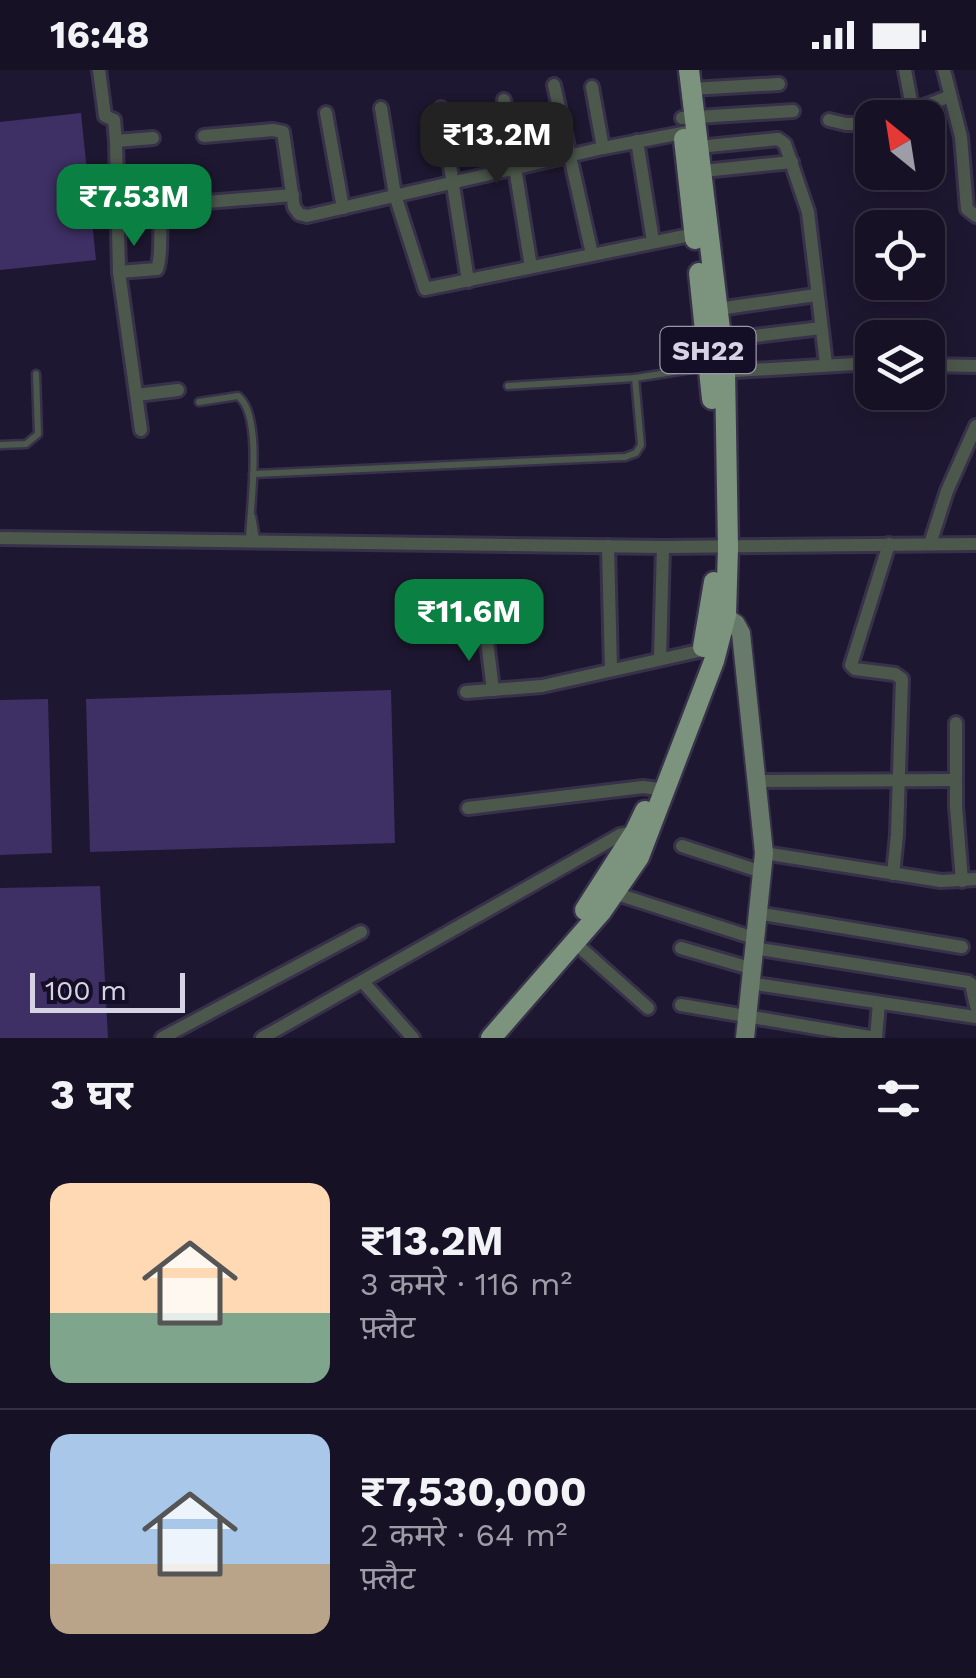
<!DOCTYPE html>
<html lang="hi">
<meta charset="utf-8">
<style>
:root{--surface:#161125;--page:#1f1a2d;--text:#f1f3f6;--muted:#9e9da7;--line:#353142;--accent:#0b8043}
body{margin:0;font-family:"Work Sans","Noto Sans Devanagari",sans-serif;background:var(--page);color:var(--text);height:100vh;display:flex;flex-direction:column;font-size:38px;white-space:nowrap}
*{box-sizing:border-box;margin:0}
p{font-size:32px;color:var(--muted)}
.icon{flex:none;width:55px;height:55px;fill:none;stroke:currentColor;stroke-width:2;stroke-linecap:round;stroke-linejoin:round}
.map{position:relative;height:968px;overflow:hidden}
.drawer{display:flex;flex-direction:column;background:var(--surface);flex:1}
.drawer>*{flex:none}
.needle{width:65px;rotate:330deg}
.buttons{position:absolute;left:855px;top:30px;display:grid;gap:20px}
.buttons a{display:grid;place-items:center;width:90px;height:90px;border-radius:20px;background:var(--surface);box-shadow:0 5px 25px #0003,0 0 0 2px var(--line);font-size:50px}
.scale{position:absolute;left:30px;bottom:25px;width:155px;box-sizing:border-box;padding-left:10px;border:5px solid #d6d3e5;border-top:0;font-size:28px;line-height:35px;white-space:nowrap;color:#d6d3e5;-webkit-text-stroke:8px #150e27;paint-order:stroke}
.price{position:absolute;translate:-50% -85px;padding:0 22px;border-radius:20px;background:var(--accent);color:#fff;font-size:32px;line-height:65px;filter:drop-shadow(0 2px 5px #0008)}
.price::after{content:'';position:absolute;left:50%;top:60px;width:30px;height:22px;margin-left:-15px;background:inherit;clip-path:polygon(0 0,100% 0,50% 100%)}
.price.active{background:#222;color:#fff}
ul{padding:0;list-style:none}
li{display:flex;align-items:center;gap:30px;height:250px;padding:0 50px}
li+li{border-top:2px solid var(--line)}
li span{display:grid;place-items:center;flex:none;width:280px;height:200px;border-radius:20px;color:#555}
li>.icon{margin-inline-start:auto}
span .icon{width:120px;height:120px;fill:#fffc;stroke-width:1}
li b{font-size:42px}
h2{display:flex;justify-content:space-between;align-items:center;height:120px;padding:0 50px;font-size:42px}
.status{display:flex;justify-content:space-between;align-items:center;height:70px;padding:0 50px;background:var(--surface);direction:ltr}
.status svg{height:28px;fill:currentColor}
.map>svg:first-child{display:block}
.water{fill:#3e2f64}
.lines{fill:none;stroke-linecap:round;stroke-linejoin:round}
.lane-casing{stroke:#38314a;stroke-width:11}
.street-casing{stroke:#38314a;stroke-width:18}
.secondary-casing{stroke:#38314a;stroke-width:22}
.primary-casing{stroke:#38314a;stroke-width:25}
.lane{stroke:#4d584d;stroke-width:6}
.street{stroke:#4d584d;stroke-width:12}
.secondary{stroke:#687a69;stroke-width:18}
.primary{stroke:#7c947e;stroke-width:20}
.labels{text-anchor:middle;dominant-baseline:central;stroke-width:9;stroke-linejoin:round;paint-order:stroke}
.shield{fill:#150e27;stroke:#9c98ac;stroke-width:2.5}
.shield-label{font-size:28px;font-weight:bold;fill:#d6d3e5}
</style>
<div class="status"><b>16:48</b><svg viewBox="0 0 49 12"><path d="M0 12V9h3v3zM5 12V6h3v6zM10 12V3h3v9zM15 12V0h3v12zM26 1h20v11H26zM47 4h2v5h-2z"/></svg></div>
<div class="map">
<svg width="976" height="968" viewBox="0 0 976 968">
<rect width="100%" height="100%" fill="#1e1731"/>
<g class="water">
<path d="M81 43 96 190 0 200V52Z"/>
<path d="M391 620 395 773 90 782 86 629Z"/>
<path d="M48 629 52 783 0 785V630Z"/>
<path d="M100 816 108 968H0V818Z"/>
</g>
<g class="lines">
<g class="lane-casing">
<g id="lane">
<path d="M508 316 635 308 705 297"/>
<path d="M199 332 238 326C264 346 250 439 249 469"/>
<path d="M0 375 26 374 38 364 36 304"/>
<path d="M253 404 625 387 636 383 641 375 635 308"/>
<path d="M252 446 256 469"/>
</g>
</g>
<g class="street-casing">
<g id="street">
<path d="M99 0 105 46 114 50 116 71 119 202"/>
<path d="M905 0 912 37 919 38 948 27"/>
<path d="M944 0 961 67 967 139 976 146"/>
<path d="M554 15 592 184"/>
<path d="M592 17 603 78"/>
<path d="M691 19 779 14"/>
<path d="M504 30 531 197"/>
<path d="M381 38 395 125 425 219 700 163"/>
<path d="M441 38 468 211"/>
<path d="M326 43 343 138"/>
<path d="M682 48 793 41"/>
<path d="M829 50 846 54H872"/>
<path d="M204 66 273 60 283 62 294 137 299 144 307 146 603 78 693 61"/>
<path d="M116 71 153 68"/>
<path d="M637 71 653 171"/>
<path d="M698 77 778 69 785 74 808 142 826 294"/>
<path d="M703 101 792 92"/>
<path d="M718 239 816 225"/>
<path d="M721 270 821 258"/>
<path d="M928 295 976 296"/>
<path d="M718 302 872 293"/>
<path d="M137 325 178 320"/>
<path d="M141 360 119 202 157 199C164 179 156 156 165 137L170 135 293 125"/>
<path d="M0 468 663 477 976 474"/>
<path d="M889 474 851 595 855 599 895 604 902 609 897 765 893 804"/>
<path d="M930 474 947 421 976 356"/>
<path d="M608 476 611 600"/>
<path d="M486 563 493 620"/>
<path d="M660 588 663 477"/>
<path d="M466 622 542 616 703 580"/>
<path d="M956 653V736L962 811"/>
<path d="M759 711 956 710"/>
<path d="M468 738 643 717 666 720"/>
<path d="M682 776 762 802"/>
<path d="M764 783 941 811 976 809"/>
<path d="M614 823 754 868"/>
<path d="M757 843 962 877"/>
<path d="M574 872 648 938"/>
<path d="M681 878 750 898"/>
<path d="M753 878 968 912 971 914 976 936"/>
<path d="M363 912 413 968"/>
<path d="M749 913 976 947"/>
<path d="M681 935 876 968"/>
<path d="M162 968 361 862"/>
<path d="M262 968 620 765 635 762"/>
<path d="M876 968 879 933"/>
</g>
</g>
<g class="secondary-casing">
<path id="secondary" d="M717 541 736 554 741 563 764 783 745 968"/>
</g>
<g class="primary-casing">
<g id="primary">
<path d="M684 69 695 169"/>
<path d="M699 203 712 329"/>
<path d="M703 577 714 512"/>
<path d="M585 840 635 762 645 741"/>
<path d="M491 968 601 842 639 787 714 591 726 545 728 478 725 301 689 0"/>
</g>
</g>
<use href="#lane" class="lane"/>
<use href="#street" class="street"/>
<use href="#secondary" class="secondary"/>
<use href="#primary" class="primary"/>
</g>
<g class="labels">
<rect class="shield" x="660.5" y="257" width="95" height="46" rx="8"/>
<g class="shield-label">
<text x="708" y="280">SH22</text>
</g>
</g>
</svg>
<div class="buttons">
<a><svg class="needle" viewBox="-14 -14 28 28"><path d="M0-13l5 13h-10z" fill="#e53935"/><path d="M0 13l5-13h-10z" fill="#9e9da7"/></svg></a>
<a><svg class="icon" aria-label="locate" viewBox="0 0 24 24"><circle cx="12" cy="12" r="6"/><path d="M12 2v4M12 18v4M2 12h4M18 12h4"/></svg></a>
<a><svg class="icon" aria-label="layers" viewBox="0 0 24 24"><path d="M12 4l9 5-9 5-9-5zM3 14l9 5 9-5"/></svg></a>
</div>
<div class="scale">100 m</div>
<b class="price active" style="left:497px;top:117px">₹13.2M</b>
<b class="price" style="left:134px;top:179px">₹7.53M</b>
<b class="price" style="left:469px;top:594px">₹11.6M</b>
</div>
<section class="drawer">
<h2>3 घर<svg class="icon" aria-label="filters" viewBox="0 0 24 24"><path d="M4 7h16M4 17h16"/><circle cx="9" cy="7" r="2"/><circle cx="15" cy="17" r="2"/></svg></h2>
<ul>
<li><span style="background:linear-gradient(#ffd9b3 65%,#7fa58c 0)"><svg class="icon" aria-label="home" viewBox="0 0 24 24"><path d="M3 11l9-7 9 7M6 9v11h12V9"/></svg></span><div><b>₹13.2M</b><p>3 कमरे · 116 m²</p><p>फ़्लैट</p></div></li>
<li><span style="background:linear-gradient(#a9c7e8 65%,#b9a48a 0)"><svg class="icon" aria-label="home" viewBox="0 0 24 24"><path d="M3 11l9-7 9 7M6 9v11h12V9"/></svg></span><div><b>₹7,530,000</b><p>2 कमरे · 64 m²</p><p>फ़्लैट</p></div></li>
</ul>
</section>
